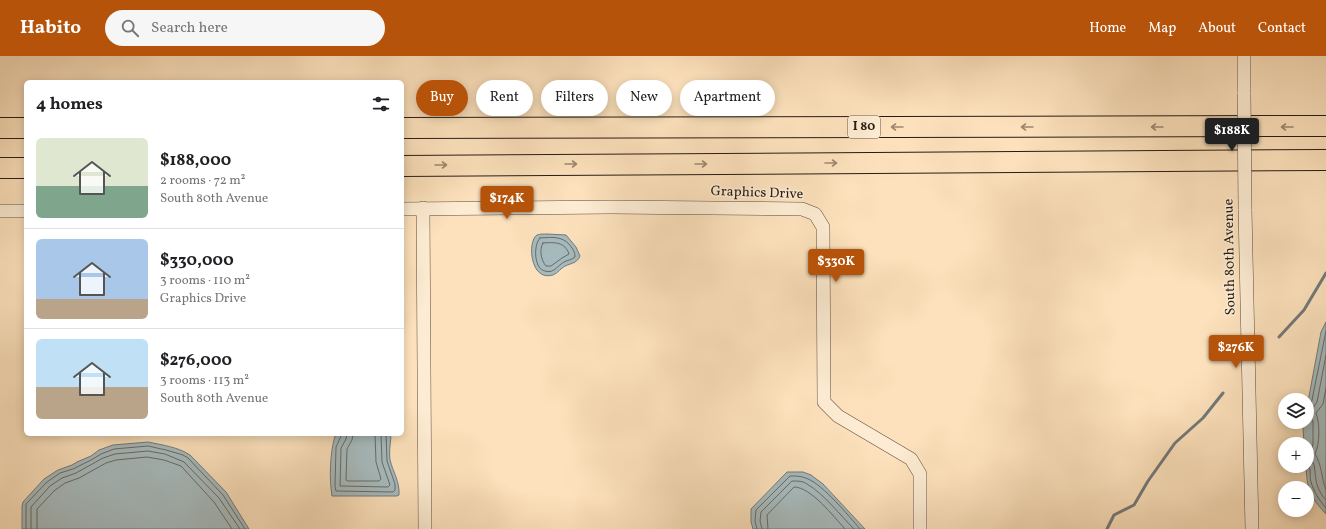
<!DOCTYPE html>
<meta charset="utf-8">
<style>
:root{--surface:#fff;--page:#f6f6f6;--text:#202124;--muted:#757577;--line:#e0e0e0;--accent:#b45309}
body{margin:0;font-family:Vollkorn,serif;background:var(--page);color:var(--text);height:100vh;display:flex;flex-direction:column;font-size:15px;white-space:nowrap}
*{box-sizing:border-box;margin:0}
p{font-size:13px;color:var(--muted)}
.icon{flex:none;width:22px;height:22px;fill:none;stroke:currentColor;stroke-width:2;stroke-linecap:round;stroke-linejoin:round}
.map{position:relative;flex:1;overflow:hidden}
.drawer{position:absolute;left:24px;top:24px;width:380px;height:356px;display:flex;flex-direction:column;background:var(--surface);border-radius:6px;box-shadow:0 2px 10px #0003}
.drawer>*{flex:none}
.guide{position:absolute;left:416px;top:24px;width:380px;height:36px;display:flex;gap:8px}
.tools{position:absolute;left:1278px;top:337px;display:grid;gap:8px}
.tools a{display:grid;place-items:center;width:36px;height:36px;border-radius:50%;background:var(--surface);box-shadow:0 2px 10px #0003;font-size:20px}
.price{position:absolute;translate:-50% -34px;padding:0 9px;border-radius:4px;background:var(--accent);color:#fff;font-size:13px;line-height:26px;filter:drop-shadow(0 1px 2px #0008)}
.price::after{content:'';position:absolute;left:50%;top:24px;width:12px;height:9px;margin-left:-6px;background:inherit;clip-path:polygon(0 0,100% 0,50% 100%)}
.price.on{background:#222;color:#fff}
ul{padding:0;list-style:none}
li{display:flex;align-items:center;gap:12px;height:100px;padding:0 12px}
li+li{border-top:1px solid var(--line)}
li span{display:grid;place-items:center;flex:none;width:112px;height:80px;border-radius:6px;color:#555}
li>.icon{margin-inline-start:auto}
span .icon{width:48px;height:48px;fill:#fffc;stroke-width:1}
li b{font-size:17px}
h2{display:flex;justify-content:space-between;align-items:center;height:48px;padding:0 12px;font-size:17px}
.pill{padding:0 14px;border-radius:18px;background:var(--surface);box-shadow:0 2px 10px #0003;font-size:14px;line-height:36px}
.pill.on{background:var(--accent);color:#fff}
header{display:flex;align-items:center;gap:24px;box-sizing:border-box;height:56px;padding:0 20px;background:var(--accent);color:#fff}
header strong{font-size:19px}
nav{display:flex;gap:22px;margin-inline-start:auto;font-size:14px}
.search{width:280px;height:36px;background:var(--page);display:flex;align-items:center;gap:10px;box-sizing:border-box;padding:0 14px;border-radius:22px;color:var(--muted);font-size:15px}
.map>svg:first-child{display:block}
.water{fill:#a6babd;stroke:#737a7a}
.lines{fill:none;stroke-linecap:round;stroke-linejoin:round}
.shore{stroke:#666a69;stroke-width:1}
.stream{stroke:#737a7a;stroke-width:3}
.minor-casing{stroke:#5c4c3f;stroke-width:14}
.highway-casing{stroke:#271b15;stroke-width:22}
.minor{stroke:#fdecd3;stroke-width:13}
.highway{stroke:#fce1bc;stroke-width:20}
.minor-bridge-casing{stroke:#5c4c3f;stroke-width:14;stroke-linecap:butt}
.minor-bridge{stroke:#fdecd3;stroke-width:13}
.oneway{stroke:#9c8871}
.labels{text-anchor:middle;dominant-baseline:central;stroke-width:3;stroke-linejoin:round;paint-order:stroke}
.shield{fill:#fdecd3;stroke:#675a4e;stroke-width:1}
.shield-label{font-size:13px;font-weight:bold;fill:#271b15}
.street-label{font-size:14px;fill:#271b15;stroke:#fdecd3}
</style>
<header>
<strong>Habito</strong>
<div class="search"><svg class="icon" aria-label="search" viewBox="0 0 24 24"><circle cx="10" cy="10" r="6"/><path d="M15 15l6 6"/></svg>Search here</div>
<nav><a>Home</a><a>Map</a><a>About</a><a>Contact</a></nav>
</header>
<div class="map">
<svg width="1326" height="473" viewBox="0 0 1326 473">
<rect width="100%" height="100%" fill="#fce1bc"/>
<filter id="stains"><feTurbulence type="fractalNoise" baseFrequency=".005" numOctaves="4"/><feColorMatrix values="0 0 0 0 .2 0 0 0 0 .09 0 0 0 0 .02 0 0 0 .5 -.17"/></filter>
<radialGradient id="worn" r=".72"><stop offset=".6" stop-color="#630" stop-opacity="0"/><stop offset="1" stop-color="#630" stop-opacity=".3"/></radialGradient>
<g class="water">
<path d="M547 178 566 179 576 191 580 200C577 207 572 207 565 210 561 212 558 217 553 219 530 226 527 185 537 179 540 178 544 178 547 178Z"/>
<path d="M1326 266V458C1310 441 1307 433 1306 410H1307V388H1304L1303 372 1304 366H1307V351L1321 276Z"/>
<path d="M343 378 389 379 391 381C390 389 389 396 390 404 393 416 400 426 399 439L397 440H332C329 422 330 397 335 380Z"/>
<path d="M148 386C162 389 178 391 190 399L226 436 249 473H22V450L23 446 44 423 58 414 72 409 77 406 91 400 99 394 113 389Z"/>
<path d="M787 416H803L811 419 823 428 865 473H753L751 466V453Z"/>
</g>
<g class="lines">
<g class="shore">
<path d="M540 182C554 181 564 180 572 192 574 195 575 197 575 201 571 204 568 204 564 206 558 209 554 218 545 215 534 213 533 189 540 182Z"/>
<path d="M543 187C555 186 565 186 569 198L562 202 551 210H546C541 204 539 194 543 187Z"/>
<path d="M1326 332 1323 348 1316 357C1320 367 1320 388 1315 398 1322 409 1321 421 1326 434"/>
<path d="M1307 348 1311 347 1312 344 1326 275"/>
<path d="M1307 353 1313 352 1317 346 1326 299"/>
<path d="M1307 358 1313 365V387L1312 392 1307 396"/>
<path d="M342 378 336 391 335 430 336 435 393 436 395 434V428L387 405 386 378"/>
<path d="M347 378 346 383 341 392 340 430 388 431 390 429 382 406 381 378"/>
<path d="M353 378 352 384 347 393 346 424 348 425H379L381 423 376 406 375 378"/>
<path d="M1307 401C1317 406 1314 415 1316 424 1317 431 1321 439 1326 444"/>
<path d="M1307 407C1312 412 1309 419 1311 426 1314 436 1319 444 1326 452"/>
<path d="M26 473V448L47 426 60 417 73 413 93 403 101 398 114 393 148 390 166 394 183 399 188 402 223 439 245 473"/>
<path d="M31 473V451L50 430 62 422 76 417 103 402 115 398 148 395 165 398 184 406 219 442 240 473"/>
<path d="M37 473V453L54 435 65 427 79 422 106 407 116 404 147 401 164 404 181 410 214 446 232 473"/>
<path d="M757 473 755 465 756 454 790 420C796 420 802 420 808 423 823 429 849 460 860 473"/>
<path d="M762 473 760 465 761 456 792 425C797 425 803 425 807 428 823 437 841 460 854 473"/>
<path d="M768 473 767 459 794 431C811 431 834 461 845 473"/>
</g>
<g class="stream">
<path d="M1279 281 1304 254 1326 217"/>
<path d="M1107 473 1114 459 1134 449 1148 425 1175 387 1203 362 1223 337"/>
</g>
<g class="minor-casing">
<g id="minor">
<path d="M1244 0V38"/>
<path d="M423 152 425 473"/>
<path d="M402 153 611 151 802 153 815 158 823 171 824 346 838 360 911 403 920 418V473"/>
<path d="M1245 153 1252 473"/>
<path d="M0 155H26"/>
</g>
</g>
<g class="highway-casing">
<g id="highway">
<path d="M0 72H26"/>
<path d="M402 72 1326 70"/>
<path d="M402 110 1326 104"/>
<path d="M0 112H26"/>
</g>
</g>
<use href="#minor" class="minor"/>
<use href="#highway" class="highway"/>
<g class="minor-bridge-casing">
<path id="minor-bridge" d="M1244 38 1245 153"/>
</g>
<use href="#minor-bridge" class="minor-bridge"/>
</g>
<defs><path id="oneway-shaft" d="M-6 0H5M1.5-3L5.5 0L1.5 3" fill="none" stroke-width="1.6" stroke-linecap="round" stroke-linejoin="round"/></defs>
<g class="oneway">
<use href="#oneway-shaft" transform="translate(897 71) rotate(180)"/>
<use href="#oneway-shaft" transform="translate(1027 71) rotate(180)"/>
<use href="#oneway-shaft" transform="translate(1157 71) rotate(180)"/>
<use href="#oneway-shaft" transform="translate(1287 71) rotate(180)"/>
<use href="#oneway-shaft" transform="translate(831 107)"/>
<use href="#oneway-shaft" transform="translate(571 108)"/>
<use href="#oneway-shaft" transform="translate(701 108)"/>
<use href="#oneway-shaft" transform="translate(441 109)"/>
</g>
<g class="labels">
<rect class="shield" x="848" y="60" width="32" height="22" rx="3"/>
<g class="shield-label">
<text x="864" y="71">I 80</text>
</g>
<g class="street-label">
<text transform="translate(757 137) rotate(2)">Graphics Drive</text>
<text transform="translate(1230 201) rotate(-91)">South 80th Avenue</text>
</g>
</g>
<rect width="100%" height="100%" filter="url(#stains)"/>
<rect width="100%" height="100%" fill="url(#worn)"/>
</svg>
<div class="tools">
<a><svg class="icon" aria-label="layers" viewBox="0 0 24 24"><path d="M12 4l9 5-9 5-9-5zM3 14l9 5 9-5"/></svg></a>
<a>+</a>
<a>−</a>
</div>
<b class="price on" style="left:1232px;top:96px">$188K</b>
<b class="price" style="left:507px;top:164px">$174K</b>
<b class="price" style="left:836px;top:227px">$330K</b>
<b class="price" style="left:1236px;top:313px">$276K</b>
<div class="guide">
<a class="pill on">Buy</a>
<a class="pill">Rent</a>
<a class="pill">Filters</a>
<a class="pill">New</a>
<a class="pill">Apartment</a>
</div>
<section class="drawer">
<h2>4 homes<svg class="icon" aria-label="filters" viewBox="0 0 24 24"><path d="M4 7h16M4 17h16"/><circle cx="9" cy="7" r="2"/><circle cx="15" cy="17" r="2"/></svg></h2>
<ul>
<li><span style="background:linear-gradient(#dfe7d0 60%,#7fa58c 0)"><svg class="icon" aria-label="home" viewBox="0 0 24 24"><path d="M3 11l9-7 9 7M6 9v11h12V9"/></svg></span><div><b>$188,000</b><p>2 rooms · 72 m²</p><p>South 80th Avenue</p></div></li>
<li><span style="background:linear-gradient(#a9c7e8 75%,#b9a48a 0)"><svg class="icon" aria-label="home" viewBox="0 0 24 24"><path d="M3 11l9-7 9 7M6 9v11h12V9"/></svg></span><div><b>$330,000</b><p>3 rooms · 110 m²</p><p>Graphics Drive</p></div></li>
<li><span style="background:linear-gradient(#bfe0f5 60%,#b9a48a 0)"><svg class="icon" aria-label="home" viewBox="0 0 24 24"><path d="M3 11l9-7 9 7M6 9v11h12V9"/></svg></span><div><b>$276,000</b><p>3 rooms · 113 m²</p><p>South 80th Avenue</p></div></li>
</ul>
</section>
</div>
